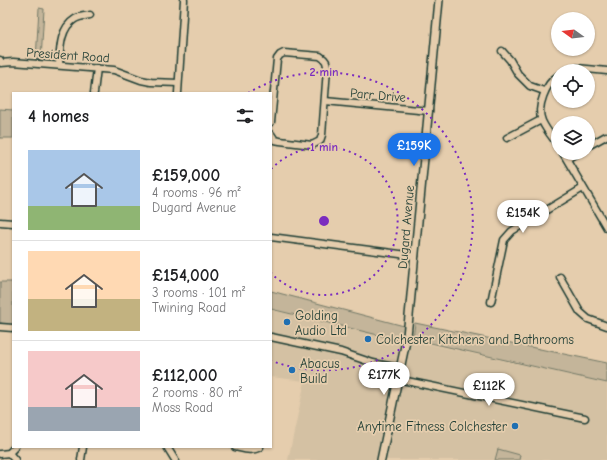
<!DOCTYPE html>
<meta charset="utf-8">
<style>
:root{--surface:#fff;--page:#f2f2f2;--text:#202124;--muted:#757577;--line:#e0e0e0;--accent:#1a73e8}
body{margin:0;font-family:"Comic Neue",sans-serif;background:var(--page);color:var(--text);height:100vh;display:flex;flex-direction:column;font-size:15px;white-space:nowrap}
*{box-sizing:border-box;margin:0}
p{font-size:13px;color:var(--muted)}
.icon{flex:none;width:22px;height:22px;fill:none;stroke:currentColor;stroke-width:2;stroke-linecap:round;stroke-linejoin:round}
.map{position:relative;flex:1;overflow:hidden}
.panel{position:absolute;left:12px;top:92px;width:260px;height:356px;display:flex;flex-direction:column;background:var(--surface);border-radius:0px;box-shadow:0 1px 3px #0004}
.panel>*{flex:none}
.needle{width:26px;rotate:285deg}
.buttons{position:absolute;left:551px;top:12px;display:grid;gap:8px}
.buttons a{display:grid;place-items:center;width:44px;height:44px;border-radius:50%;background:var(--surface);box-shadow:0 1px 3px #0004;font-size:20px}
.price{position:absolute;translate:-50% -34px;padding:0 9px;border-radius:14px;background:#fff;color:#222;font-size:13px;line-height:26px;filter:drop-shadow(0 1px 2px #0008)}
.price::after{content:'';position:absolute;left:50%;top:24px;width:12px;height:9px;margin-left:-6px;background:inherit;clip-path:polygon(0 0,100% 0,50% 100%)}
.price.active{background:var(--accent);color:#fff}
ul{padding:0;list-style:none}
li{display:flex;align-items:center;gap:12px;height:100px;padding:0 16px}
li+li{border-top:1px solid var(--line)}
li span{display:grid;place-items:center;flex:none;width:112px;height:80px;border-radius:0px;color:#555}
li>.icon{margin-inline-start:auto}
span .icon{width:48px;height:48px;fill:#fffc;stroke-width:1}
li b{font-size:17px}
h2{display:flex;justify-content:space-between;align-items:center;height:48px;padding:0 16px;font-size:17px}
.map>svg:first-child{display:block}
.built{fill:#d4c1a3}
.green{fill:#c4b59a;stroke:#727967}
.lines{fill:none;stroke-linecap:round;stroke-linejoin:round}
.minor-casing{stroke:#1f3d34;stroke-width:9}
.tertiary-casing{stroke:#1f3d34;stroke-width:10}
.minor{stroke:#e5cdad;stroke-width:6}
.tertiary{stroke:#e5cdad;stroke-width:7}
.ring{fill:none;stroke:#7b2cbf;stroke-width:2;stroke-dasharray:2 4}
.poi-dot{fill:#1f6fb2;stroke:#e5cdad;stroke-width:1.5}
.labels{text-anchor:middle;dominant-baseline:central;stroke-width:3.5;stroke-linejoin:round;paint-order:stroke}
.street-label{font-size:13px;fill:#1f3d34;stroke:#e5cdad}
.poi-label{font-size:13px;fill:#1f3d34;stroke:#e5cdad;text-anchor:start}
.centre{fill:#7b2cbf;stroke:#e5cdad;stroke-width:2}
.ring-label{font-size:12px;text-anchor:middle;font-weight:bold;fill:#7b2cbf;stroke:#e5cdad;stroke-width:3.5;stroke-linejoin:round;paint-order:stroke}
</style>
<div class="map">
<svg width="607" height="460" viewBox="0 0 607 460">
<rect width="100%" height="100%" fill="#e5cdad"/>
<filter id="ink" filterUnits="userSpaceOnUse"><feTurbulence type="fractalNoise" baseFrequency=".025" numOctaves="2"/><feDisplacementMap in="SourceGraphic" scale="8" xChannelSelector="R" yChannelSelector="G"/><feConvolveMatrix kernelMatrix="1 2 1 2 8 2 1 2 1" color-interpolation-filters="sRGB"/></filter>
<g filter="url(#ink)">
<path class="built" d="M271 310 607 383V460H288L305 381 271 377Z"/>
<g class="green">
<path d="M39 8 44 9 41 60H36Z"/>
<path d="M0 109 13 110V138H0Z"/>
<path d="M0 282H13V325L0 323Z"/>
<path d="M271 291 404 326 403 341 271 309Z"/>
<path d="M415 323 607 363V383L413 339Z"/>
<path d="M498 449 520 455 519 460H495Z"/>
</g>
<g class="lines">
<g class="minor-casing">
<g id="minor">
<path d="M502 51 510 60 518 74 530 86 544 91"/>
<path d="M0 60 1 63 13 62 114 70 141 80 151 82 178 83"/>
<path d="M59 65C60 49 60 28 75 19 79 16 86 16 90 15"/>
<path d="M565 71 577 68 607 71"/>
<path d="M558 76C546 83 536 107 542 121 546 130 553 138 558 145"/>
<path d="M94 93 97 68"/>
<path d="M178 93 184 0"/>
<path d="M325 101 429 111"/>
<path d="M271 122 277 59 280 55 284 53 320 56C326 60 327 62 327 69L322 135 320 141 312 145 280 141 275 140 271 134"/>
<path d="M507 138 541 120"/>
<path d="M588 146 606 136"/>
<path d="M563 153 607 228"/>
<path d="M567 159 577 153"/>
<path d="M0 222 13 223"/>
<path d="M271 237 415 256"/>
<path d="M560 277 580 312 588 319 607 326"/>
<path d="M491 302 504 240 512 231 583 188"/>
<path d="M0 327 13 328"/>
<path d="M271 337 341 352 373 363 399 368"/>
<path d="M397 379 585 418"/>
<path d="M167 447 175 460"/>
<path d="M235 447C244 449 252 452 260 447"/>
<path d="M9 453 15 460"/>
<path d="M0 454 9 453 15 447"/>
<path d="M81 460 83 447"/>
</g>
</g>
<g class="tertiary-casing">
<path id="tertiary" d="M381 460 407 336 409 316 439 0"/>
</g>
<use href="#minor" class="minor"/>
<use href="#tertiary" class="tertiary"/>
</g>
</g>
<g class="ring">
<path d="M271 169A74 74 0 1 1 271 273"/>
<path d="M248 93A149 149 0 1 1 272 361"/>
</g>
<g class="poi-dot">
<circle cx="287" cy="322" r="4"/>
<circle cx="368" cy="339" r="4"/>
<circle cx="292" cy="370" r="4"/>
<circle cx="515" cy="426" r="4"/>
</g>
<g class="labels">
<g class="street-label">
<text transform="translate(68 55) rotate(4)">President Road</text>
<text transform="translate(378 95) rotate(5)">Parr Drive</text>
<text transform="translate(406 227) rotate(-85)">Dugard Avenue</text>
</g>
<g class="poi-label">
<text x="295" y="315">Golding<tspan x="295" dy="15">Audio Ltd</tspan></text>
<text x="376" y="339">Colchester Kitchens and Bathrooms</text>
<text x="300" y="363">Abacus<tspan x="300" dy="15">Build</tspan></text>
<text x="507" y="426" text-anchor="end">Anytime Fitness Colchester</text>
</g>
</g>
<circle cx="324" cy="221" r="6" class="centre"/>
<g class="ring-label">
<text x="324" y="76">2 min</text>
<text x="324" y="151">1 min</text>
</g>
</svg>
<div class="buttons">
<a><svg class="needle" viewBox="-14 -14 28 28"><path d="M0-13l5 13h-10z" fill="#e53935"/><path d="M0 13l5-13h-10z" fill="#757577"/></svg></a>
<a><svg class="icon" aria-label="locate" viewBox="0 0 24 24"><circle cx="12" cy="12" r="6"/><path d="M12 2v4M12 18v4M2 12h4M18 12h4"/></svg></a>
<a><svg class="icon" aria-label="layers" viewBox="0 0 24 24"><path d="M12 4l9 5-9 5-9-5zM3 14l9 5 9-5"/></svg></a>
</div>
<b class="price active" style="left:414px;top:167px">£159K</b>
<b class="price" style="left:523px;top:234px">£154K</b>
<b class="price" style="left:384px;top:396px">£177K</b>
<b class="price" style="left:489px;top:407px">£112K</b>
<section class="panel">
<h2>4 homes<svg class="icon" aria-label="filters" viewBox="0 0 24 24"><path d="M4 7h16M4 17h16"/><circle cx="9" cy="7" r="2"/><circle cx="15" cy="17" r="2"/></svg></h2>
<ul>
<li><span style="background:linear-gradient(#a9c7e8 70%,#8fb573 0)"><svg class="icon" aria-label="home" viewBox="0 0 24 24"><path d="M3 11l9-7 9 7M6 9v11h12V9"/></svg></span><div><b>£159,000</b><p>4 rooms · 96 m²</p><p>Dugard Avenue</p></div></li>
<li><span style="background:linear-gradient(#ffd9b3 60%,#c2b280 0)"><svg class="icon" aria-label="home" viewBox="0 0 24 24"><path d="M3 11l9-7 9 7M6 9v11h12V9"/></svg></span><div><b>£154,000</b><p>3 rooms · 101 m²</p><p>Twining Road</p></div></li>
<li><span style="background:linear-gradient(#f6c9c9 70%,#9aa5b1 0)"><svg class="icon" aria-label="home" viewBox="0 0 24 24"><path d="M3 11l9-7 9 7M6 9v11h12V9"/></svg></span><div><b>£112,000</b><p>2 rooms · 80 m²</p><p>Moss Road</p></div></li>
</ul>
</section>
</div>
